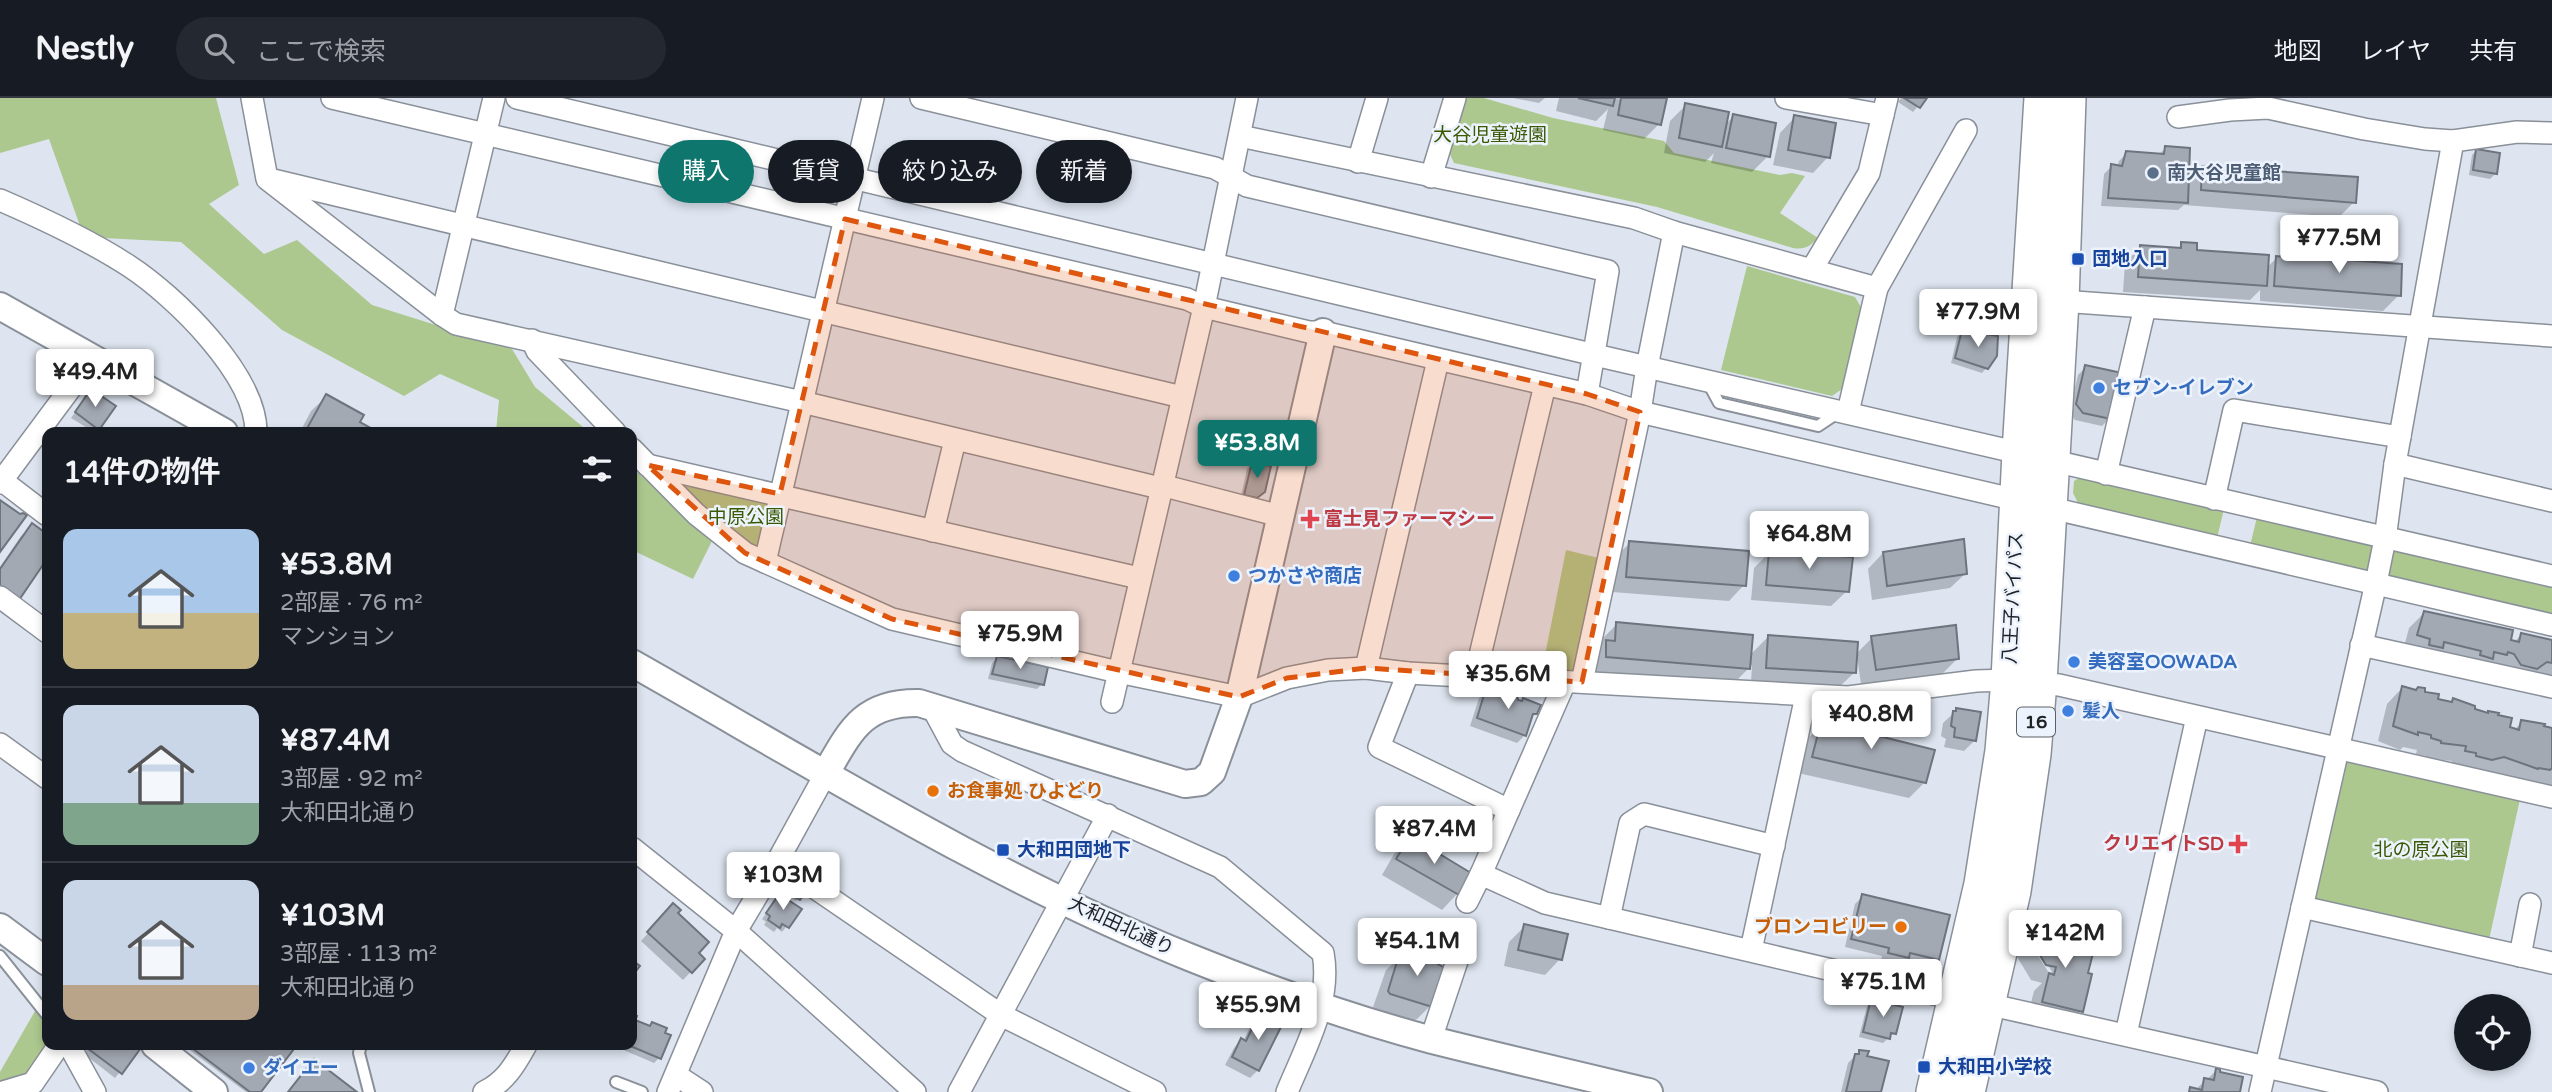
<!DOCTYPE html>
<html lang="ja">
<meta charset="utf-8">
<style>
:root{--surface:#171b24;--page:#242831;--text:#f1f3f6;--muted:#9ea1a6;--line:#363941;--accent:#0f766e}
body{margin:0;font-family:"Varela Round","Noto Sans JP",sans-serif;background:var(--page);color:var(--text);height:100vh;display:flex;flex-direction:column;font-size:26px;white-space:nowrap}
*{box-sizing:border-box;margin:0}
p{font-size:23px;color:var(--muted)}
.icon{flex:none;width:38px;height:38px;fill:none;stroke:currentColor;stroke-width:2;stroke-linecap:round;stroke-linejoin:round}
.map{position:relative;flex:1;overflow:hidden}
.drawer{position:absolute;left:42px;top:329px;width:595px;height:623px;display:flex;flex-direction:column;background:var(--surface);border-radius:14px;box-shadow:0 4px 10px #0003}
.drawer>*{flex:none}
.guide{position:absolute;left:658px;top:42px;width:665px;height:63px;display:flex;gap:14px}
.buttons{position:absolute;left:2454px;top:896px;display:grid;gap:14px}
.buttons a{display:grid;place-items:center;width:77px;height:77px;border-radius:50%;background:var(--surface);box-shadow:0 4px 10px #0003;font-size:35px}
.price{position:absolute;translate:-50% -60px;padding:0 16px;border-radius:7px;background:#fff;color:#222;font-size:23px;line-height:46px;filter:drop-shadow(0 2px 4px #0008)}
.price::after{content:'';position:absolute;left:50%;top:42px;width:21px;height:16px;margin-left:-10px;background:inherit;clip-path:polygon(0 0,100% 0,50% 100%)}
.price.active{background:var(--accent);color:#fff}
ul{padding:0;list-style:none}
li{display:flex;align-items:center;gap:21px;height:175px;padding:0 21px}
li+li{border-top:2px solid var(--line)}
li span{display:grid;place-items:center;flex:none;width:196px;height:140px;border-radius:14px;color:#555}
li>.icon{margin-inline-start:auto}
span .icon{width:84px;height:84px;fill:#fffc;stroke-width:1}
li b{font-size:30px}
h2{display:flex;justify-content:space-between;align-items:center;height:84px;padding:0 21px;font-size:30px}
.pill{padding:0 24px;border-radius:32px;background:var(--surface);box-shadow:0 4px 10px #0003;font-size:24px;line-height:63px}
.pill.active{background:var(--accent);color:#fff}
header{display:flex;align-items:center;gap:42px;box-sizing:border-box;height:98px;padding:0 35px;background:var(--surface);border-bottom:2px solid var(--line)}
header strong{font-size:33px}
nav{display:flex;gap:38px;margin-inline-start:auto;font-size:24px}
.search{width:490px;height:63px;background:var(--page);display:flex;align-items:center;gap:18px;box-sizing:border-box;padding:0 24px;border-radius:38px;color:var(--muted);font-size:26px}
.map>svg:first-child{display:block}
.green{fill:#acc88f;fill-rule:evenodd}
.shadow{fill:#0003;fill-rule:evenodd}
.building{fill:#a3a9b3;stroke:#6e747d;stroke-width:2}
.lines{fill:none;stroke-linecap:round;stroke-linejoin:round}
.service-casing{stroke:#8a9099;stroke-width:14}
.minor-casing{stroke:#8a9099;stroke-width:24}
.tertiary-casing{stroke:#8a9099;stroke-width:30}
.trunk-casing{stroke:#8a9099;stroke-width:38}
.service{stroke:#fff;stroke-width:10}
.minor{stroke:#fff;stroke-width:21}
.tertiary{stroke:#fff;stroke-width:26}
.trunk{stroke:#fff;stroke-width:35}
.marked{fill:#de560d;fill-opacity:0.2;stroke:#de560d;stroke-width:5;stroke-dasharray:14 9;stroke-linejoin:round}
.service-dot{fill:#5c6f8a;stroke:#ecf3fd;stroke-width:2.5}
.transit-dot{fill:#1a4fb4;stroke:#ecf3fd;stroke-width:2.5}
.shop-dot{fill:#3f7fe0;stroke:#ecf3fd;stroke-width:2.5}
.health-dot{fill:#e0444e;stroke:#ecf3fd;stroke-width:2.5}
.food-dot{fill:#e8710a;stroke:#ecf3fd;stroke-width:2.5}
.labels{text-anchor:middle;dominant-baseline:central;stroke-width:5;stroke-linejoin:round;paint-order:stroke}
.shield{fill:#ecf3fd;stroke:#5c6166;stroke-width:2}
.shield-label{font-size:18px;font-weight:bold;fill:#1f2225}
.park-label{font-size:19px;fill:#3a5903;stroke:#ecf3fd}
.service-label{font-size:19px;font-weight:bold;fill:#4e5e75;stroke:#ecf3fd;text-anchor:start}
.transit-label{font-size:19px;font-weight:bold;fill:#164399;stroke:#ecf3fd;text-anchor:start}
.shop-label{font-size:19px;font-weight:bold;fill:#366cbe;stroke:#ecf3fd;text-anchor:start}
.health-label{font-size:19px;font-weight:bold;fill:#be3a42;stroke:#ecf3fd;text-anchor:start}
.street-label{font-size:19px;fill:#1f2225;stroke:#ecf3fd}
.food-label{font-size:19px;font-weight:bold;fill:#c56008;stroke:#ecf3fd;text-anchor:start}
</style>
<header>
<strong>Nestly</strong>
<div class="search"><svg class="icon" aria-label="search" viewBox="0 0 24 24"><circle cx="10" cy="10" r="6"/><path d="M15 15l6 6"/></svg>ここで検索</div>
<nav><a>地図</a><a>レイヤ</a><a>共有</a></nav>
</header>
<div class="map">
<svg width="2552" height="994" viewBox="0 0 2552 994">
<rect width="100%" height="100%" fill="#dee5f0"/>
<g class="green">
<path d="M0 0H216L239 87 209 106 264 156 297 142 372 207 512 251 535 289 589 334H496L499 302 440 276 404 298 282 232 181 144 84 139 49 41 0 55Z"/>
<path d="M1464 0H1484L1553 20 1664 43 1674 55 1780 77 1792 75 1805 78 1780 115 1818 140C1810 148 1805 152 1793 150L1657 109 1454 65 1448 52Z"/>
<path d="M1747 168 1855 199 1862 211 1845 289 1832 298 1721 272Z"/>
<path d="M647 367 780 396 765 464Z"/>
<path d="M632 370 714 439 693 481 632 452Z"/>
<path d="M2084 377 2552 484V524L2080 409 2073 395 2074 383ZM2224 411 2257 419 2250 448 2217 440Z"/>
<path d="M1566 452 1607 462 1582 584 1540 582Z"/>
<path d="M2337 650 2522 692 2487 851 2302 809Z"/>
<path d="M39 906C57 930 43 959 33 985L0 994V974Z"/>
</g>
<g class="shadow">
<path d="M1513 0H1545L1539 5Z"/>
<path d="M1559 0H1665L1659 26 1644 41 1603 32 1608 11 1596 23 1556 13Z"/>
<path d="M1901 0H1925L1913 14 1898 4Z"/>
<path d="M1686 7 1725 27 1734 18 1768 58 1752 74 1711 65 1714 55 1705 64 1664 55 1670 23Z"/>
<path d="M1795 19 1828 59 1813 75 1773 67 1780 35Z"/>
<path d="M2166 50 2187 85 2203 70 2354 104 2339 119 2184 107 2178 112 2101 108 2104 76 2112 68 2117 69 2119 63 2127 55 2158 57Z"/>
<path d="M2477 52 2495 76 2490 81 2469 77 2472 57Z"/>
<path d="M2182 146 2195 153 2266 170 2277 160 2310 162 2317 155 2399 197 2383 213 2260 203V192L2250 202 2123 194 2125 165 2140 149 2176 152Z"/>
<path d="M1962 234 1987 269 1982 275 1951 265 1957 239Z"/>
<path d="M2086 269 2110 320 2102 328 2075 322 2069 314 2078 277Z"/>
<path d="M87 298 98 330 94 334 71 320Z"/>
<path d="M327 298 358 324 374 334H300L311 313Z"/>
<path d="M1252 366 1263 393 1251 404 1240 402 1247 371Z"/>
<path d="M32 428 47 438V458L18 501 0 506V469L21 438Z"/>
<path d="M1630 445 1744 487 1729 503 1612 494 1614 460Z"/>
<path d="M1769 455 1847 493 1831 508 1751 502 1754 470Z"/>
<path d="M1883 455 1966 475 1950 490 1872 502 1868 471Z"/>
<path d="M2424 515 2514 544 2521 537 2552 553V592L2403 553 2409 530Z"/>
<path d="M1617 526 1750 557 1768 539 1855 557 1872 540 1957 561 1942 576 1861 586 1857 558 1854 575 1838 590 1751 585 1752 567 1733 586 1591 574V559L1601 550 1602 541Z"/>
<path d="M997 560 1042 586 1037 591 988 581 992 565Z"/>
<path d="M2402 590 2423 595 2436 602 2450 605 2453 602 2514 632 2522 624 2552 632V691L2451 668 2452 663 2426 660V658L2416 656 2417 652 2403 649 2400 652 2378 643 2387 606Z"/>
<path d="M1486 592 1536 615 1530 621 1525 637 1517 645 1470 628 1479 600Z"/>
<path d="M1957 612 1975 642 1964 653 1944 649 1946 641 1941 638 1943 625Z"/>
<path d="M1836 613 1848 625 1842 630 1925 684 1909 700 1798 675 1806 642Z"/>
<path d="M1410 740 1469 775 1457 796 1442 812 1382 777 1394 756Z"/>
<path d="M794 789 802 795 796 803 788 797Z"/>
<path d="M779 798 799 812 782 834 777 830 774 834 764 827 766 824 762 821Z"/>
<path d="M1863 798 1937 861 1929 869 1904 863 1900 867 1881 863 1882 858 1845 849 1855 806Z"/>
<path d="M666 815H675L703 861 683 882 641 843Z"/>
<path d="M1525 828 1560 861 1545 877 1504 868 1509 844Z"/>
<path d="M2033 834 2092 849 2081 913 2066 929 2027 920 2034 893 2042 885 2031 882 2016 857 2017 850ZM2035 853H2040L2052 874 2049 875Z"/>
<path d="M1423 855 1433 905 1417 921 1412 923 1375 911 1373 909 1386 872 1402 857 1417 861Z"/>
<path d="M1872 903 1894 935 1883 945 1859 939 1867 908Z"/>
<path d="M1261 916 1258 972 1250 980 1225 967 1234 950 1241 942 1243 943 1253 924Z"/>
<path d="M632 918 635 919 633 923 659 960 654 965 612 947H632Z"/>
<path d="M90 947H141L115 980 84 956Z"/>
<path d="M183 947H295L259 994H246Z"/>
<path d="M1860 953 1865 959 1880 994H1841L1848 965Z"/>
<path d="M2217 972 2238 994H2188L2191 991 2195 992Z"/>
</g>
<g class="building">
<path d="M1578 0H1615L1613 8Z"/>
<path d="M1621 0H1667L1661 27 1618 17Z"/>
<path d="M1904 0H1927L1920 10Z"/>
<path d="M1685 5 1729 14 1722 49 1679 40Z"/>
<path d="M1733 16 1776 25 1770 59 1726 50Z"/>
<path d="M1794 17 1836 25 1830 60 1788 52Z"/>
<path d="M2165 48 2190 50 2188 105 2108 100 2111 66 2122 68 2126 53 2164 56Z"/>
<path d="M2476 51 2500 55 2497 76 2473 72Z"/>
<path d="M2202 68 2358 79 2356 105 2201 92Z"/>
<path d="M2181 144 2197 145V152L2269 157 2267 188 2138 179 2140 147 2181 150Z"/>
<path d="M2316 153 2333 154V161L2402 166 2401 198 2274 188 2276 158 2315 161Z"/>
<path d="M1962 232 1998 238 1997 258 1988 271 1955 260Z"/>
<path d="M2085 267 2122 275 2111 321 2083 315 2076 306Z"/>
<path d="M91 291 116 308 99 332 75 314Z"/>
<path d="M326 296 364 317 360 324 378 334H305Z"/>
<path d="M1252 364 1271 368 1265 394 1257 400 1244 397Z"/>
<path d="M0 402 20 416 23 415 27 417 0 454Z"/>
<path d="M32 425 47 436V461L19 502 0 488V471Z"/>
<path d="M1964 441 1967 476 1887 488 1883 454Z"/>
<path d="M1629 443 1749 453 1746 488 1626 479Z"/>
<path d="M1769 453 1853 459 1849 494 1766 487Z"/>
<path d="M2424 513 2513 532 2511 542 2519 544 2521 535 2552 542V565L2547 564 2537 571 2521 567 2514 556 2508 554 2507 557 2494 554 2493 561 2480 557 2481 553 2444 544 2443 550 2429 547 2430 541 2417 537Z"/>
<path d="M1616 524 1753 537 1750 571 1606 559V542L1615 543Z"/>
<path d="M1956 527 1959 561 1876 572 1871 538Z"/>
<path d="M1768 537 1858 544 1856 575 1766 570Z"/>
<path d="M997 558 1048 569 1044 587 992 576Z"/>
<path d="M2402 588 2416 592 2418 589 2425 590V594L2439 596 2438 601 2452 604 2453 600 2475 608V611L2488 615V613L2499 615 2498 617 2512 620 2510 629 2519 632 2521 622 2545 626 2544 628 2552 630V670L2550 672 2539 670 2538 671 2504 659 2492 662 2476 658V655L2465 653 2466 648 2441 645V643L2431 640V637L2418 634V637L2393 628Z"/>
<path d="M1486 590 1504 596 1508 593 1517 597 1518 602 1522 603 1523 600 1541 607 1537 616H1533L1526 638 1477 620Z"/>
<path d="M1956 610 1981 614 1976 643 1954 639 1955 630 1951 628 1953 613H1956Z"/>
<path d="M1835 611 1851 616 1849 625H1844L1843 629 1935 652 1926 685 1812 659 1821 624 1836 628 1838 623 1832 621Z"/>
<path d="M1410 738 1471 775 1459 797 1396 761Z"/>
<path d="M794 787 805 795 800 802 788 795Z"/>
<path d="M779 796 802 811 789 830 782 826 780 830 768 822 770 818 766 815Z"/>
<path d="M1862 796 1950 817 1939 862 1910 855 1909 860 1888 855 1889 850 1851 841Z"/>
<path d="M673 805 681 812 678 815 709 844 699 855 705 861 692 875 647 834Z"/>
<path d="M1524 826 1568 836 1562 862 1518 852Z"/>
<path d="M2032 832 2095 847 2088 875 2092 876 2083 914 2042 904 2049 875 2054 877 2056 869 2046 867 2030 841Z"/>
<path d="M1423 853 1437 858 1440 860 1438 866 1445 870 1435 906 1429 908 1390 896 1388 893 1399 857 1401 855 1421 860Z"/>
<path d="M632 862 640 868 632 878Z"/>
<path d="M1871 901 1903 909 1896 936 1891 935 1890 941 1863 934Z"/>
<path d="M1260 914 1283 925 1259 973 1232 959 1241 940 1246 943Z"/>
<path d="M632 916 637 918 635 922 650 928 652 924 667 930 665 935 671 937 661 961 628 947H632Z"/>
<path d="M90 947H143L122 976 87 950Z"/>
<path d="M188 947H297L261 994H250Z"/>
<path d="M1859 952 1869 953 1867 958 1889 963 1881 994H1846L1855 956H1859Z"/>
<path d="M314 961 357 994H288Z"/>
<path d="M2216 970 2220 971V974L2243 979 2240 994H2189L2190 989 2202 992 2204 980 2214 982Z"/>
</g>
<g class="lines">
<g class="service-casing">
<g id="service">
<path d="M1707 283 1719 305 1818 328 1839 314"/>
<path d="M0 858 47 917"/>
<path d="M361 947 359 955 369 994"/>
<path d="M616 984 642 994"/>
</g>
</g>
<g class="minor-casing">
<g id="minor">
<path d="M252 0 267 81 442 217 456 226 802 304 1160 390"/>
<path d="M332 0 1187 201 1204 209 1309 234H1323L1587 296 1640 314 2552 527"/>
<path d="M517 0 1595 257 2552 478"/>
<path d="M921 0 1215 70 1247 88 1608 173 1587 296"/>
<path d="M1786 0 1883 17"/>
<path d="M2178 19 2230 12 2268 10 2364 31 2425 41 2453 43 2517 34 2552 35"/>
<path d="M1240 38 1634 120 1674 134 1877 190"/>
<path d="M1358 64 1377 0"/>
<path d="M1431 79 1455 0"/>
<path d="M273 82 1182 299"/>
<path d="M0 102C44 121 89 142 129 168 175 198 256 277 256 334"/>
<path d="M1812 171 1869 75 1887 0"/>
<path d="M2061 203 2552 238"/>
<path d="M442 217 494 0"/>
<path d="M532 242 537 253 615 334"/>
<path d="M1848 314 1877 190 1966 32"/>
<path d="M632 351 696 416 745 455 892 521 1118 574 1239 599 1287 580 1328 572 1366 570 1408 575 1848 599 1976 583 2009 582 2059 587 2552 699"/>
<path d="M2395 366 2552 403"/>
<path d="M647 367 1139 480"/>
<path d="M2106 376 2145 209"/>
<path d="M0 381 47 417"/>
<path d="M0 385 93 260"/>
<path d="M1161 387 1280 418"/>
<path d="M2214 401 2234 312 2400 339"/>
<path d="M933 433 955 342"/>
<path d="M765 464 873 0"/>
<path d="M0 499 47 534"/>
<path d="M2361 547 2552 589"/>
<path d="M1366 570 1438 262"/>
<path d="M1408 575 1379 649 1509 712"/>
<path d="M1475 578 1545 287"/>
<path d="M1565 584 1481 776 1545 805 1956 901"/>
<path d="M1582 584 1640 314 1647 269 1674 134"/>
<path d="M1112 604 1204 209 1247 0"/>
<path d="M931 607 952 646 962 653 1220 769 1323 855C1332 904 1305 950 1287 994"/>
<path d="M0 646 47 680"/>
<path d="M632 750 736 833 915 994"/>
<path d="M777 764 1001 917 1155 994"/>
<path d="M1467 804 1481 776"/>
<path d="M2302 809 2552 865"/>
<path d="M1609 820 1630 725 1644 716 1774 748"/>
<path d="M1751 852 1806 598"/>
<path d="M2520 858 2530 806"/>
<path d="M1987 906 2377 994"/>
<path d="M2126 936 2197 619"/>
<path d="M1431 941 1457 863"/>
<path d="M69 947 95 994"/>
<path d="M676 977 702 994"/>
<path d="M3 994 33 985 59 947"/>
<path d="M484 994C505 984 515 967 526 947"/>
<path d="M668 994 736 833 777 764 826 675"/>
<path d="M959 994 1108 717"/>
<path d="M2260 994 2376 485 2385 441 2395 366 2453 43"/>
</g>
</g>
<g class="tertiary-casing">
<g id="tertiary">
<path d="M0 208 224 334"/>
<path d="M632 565C814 668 995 781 1189 859 1268 891 1350 920 1432 942 1504 960 1577 977 1649 994"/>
<path d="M826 675C851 631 864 604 919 605L1185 686 1201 684 1212 674 1239 599 1323 234"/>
<path d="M0 829 47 864"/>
<path d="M155 947 214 994"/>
</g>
</g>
<g class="trunk-casing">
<g id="trunk">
<path d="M1934 994 1982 786 2003 653 2009 582 2020 354 2042 0"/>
<path d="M1967 994 2013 793 2033 656 2039 584 2061 203 2068 0"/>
</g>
</g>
<use href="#service" class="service"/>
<use href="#minor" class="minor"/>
<use href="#tertiary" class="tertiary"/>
<use href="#trunk" class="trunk"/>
</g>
<path class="marked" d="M845 121 1587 296 1640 314 1582 584 1366 570 1287 580 1239 599 892 521 745 455 647 367 780 396Z"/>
<circle class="service-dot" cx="2153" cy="75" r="7"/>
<g class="transit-dot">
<rect x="2071" y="154" width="14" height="14" rx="3.5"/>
<rect x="996" y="745" width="14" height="14" rx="3.5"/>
<rect x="1917" y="962" width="14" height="14" rx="3.5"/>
</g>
<g class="shop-dot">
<circle cx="2099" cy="290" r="7"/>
<circle cx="1234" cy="478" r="7"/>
<circle cx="2074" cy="564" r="7"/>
<circle cx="2068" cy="613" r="7"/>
<circle cx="249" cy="970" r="7"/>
</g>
<g class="health-dot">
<path d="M1306.5 410.5h7v7h7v7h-7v7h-7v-7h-7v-7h7z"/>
<path d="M2234.5 735.5h7v7h7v7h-7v7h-7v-7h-7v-7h7z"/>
</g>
<g class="food-dot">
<circle cx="933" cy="693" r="7"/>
<circle cx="1901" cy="829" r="7"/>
</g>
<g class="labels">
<rect class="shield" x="2017" y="609.5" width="38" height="29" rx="5"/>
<g class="shield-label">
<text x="2036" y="624">16</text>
</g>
<g class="park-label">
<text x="1490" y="37">大谷児童遊園</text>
<text x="746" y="419">中原公園</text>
<text x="2421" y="752">北の原公園</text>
</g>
<g class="service-label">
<text x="2167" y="75">南大谷児童館</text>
</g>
<g class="transit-label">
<text x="2092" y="161">団地入口</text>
<text x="1017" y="752">大和田団地下</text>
<text x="1938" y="969">大和田小学校</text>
</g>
<g class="shop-label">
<text x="2113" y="290">セブン-イレブン</text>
<text x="1248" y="478">つかさや商店</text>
<text x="2088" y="564">美容室OOWADA</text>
<text x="2082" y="613">髪人</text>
<text x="263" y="970">ダイエー</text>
</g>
<g class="health-label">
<text x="1324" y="421">富士見ファーマシー</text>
<text x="2224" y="746" text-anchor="end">クリエイトSD</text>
</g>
<g class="street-label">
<text transform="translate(2013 500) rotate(-87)">八王子バイパス</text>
<text transform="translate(1121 828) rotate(25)">大和田北通り</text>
</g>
<g class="food-label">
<text x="947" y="693">お食事処 ひよどり</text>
<text x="1887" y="829" text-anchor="end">ブロンコビリー</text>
</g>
</g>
</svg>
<div class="buttons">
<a><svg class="icon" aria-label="locate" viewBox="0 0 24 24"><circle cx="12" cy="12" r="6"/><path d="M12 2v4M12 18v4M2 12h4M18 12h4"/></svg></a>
</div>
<b class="price" style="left:2339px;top:177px">¥77.5M</b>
<b class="price" style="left:1978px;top:251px">¥77.9M</b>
<b class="price" style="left:95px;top:311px">¥49.4M</b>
<b class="price active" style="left:1257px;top:382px">¥53.8M</b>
<b class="price" style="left:1809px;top:473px">¥64.8M</b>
<b class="price" style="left:1020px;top:573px">¥75.9M</b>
<b class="price" style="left:1508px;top:613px">¥35.6M</b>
<b class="price" style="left:1871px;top:653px">¥40.8M</b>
<b class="price" style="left:1434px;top:768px">¥87.4M</b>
<b class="price" style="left:783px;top:814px">¥103M</b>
<b class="price" style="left:2065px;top:872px">¥142M</b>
<b class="price" style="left:1417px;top:880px">¥54.1M</b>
<b class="price" style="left:1883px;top:921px">¥75.1M</b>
<b class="price" style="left:1258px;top:944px">¥55.9M</b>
<div class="guide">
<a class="pill active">購入</a>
<a class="pill">賃貸</a>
<a class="pill">絞り込み</a>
<a class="pill">新着</a>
</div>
<section class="drawer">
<h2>14件の物件<svg class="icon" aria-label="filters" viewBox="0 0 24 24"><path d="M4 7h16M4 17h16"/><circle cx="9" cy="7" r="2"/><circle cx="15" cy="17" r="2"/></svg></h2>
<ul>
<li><span style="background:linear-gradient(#a9c7e8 60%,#c2b280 0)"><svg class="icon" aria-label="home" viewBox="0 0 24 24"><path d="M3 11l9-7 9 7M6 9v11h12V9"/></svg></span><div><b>¥53.8M</b><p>2部屋 · 76 m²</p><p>マンション</p></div></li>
<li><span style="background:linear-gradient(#c9d6e8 70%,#7fa58c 0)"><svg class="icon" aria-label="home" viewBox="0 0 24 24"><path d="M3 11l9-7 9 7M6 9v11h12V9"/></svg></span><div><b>¥87.4M</b><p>3部屋 · 92 m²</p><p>大和田北通り</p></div></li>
<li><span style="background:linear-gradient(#c9d6e8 75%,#b9a48a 0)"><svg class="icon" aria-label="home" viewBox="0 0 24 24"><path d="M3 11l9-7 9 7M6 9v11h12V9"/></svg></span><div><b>¥103M</b><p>3部屋 · 113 m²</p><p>大和田北通り</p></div></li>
</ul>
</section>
</div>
